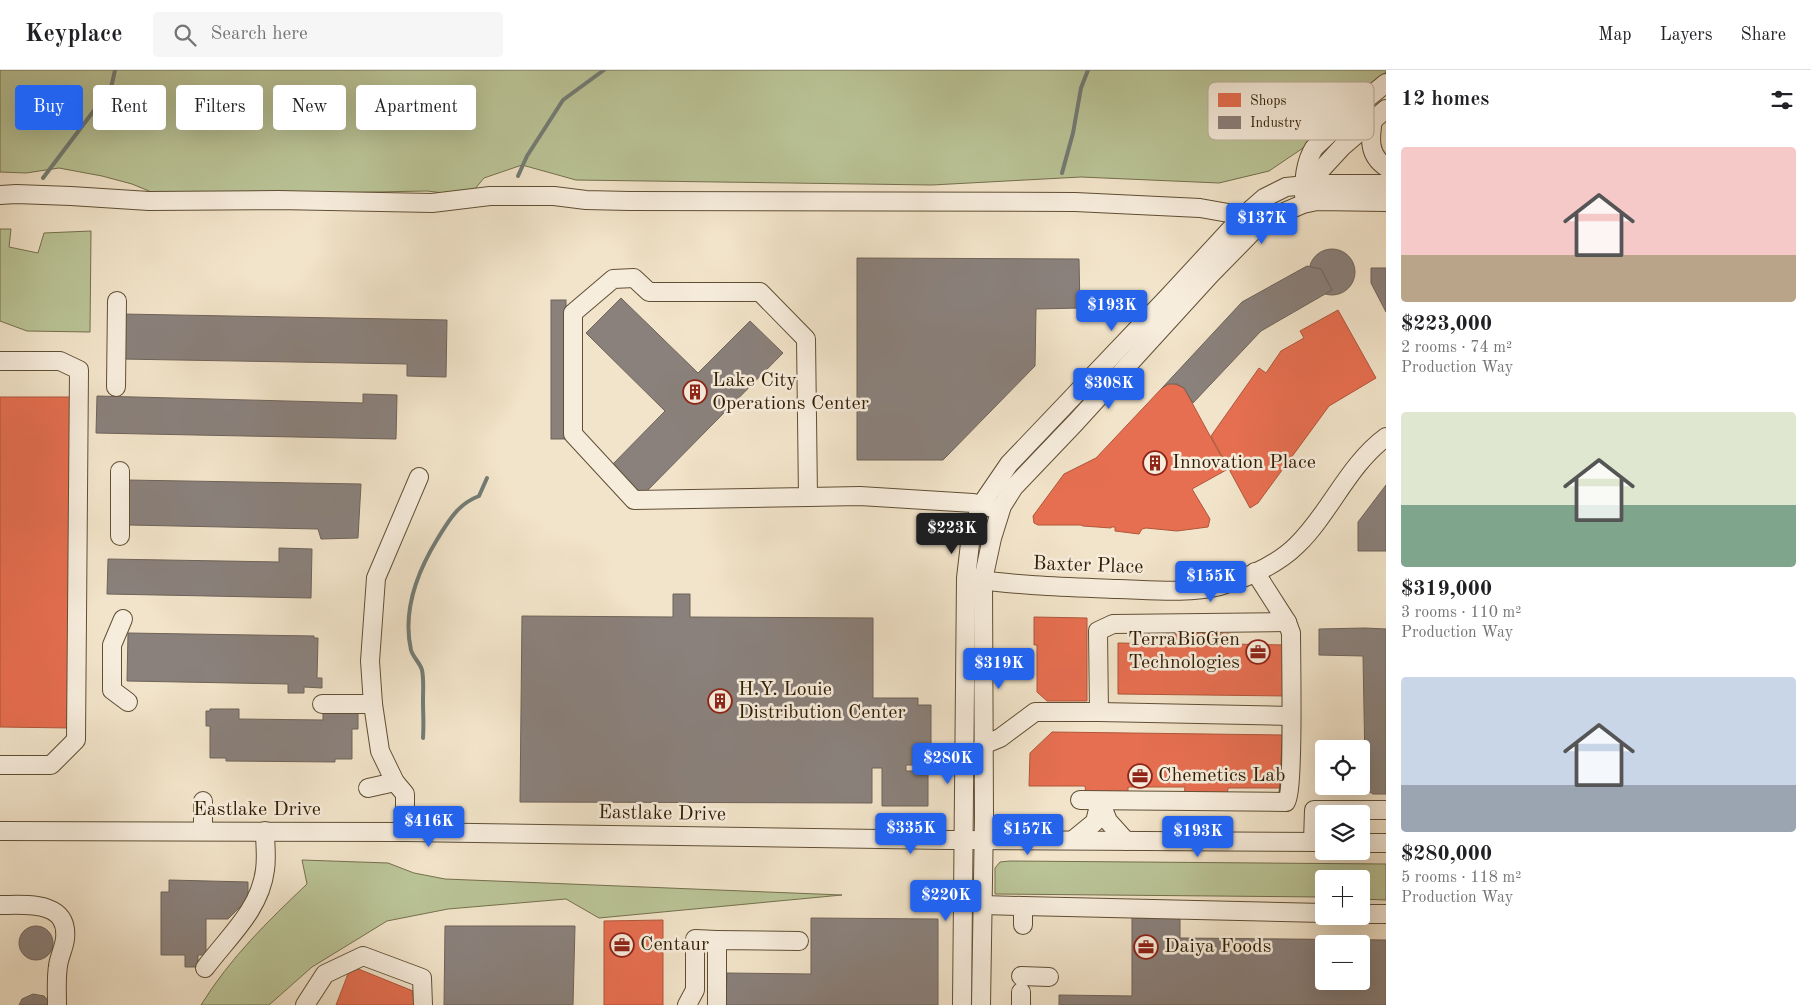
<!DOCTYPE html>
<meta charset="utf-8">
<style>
:root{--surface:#fff;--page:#f6f6f6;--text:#202124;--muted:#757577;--line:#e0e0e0;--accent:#2563eb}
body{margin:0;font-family:"Old Standard TT",serif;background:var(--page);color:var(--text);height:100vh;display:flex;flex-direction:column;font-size:19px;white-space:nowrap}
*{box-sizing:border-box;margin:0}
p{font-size:16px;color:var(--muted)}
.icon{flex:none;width:28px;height:28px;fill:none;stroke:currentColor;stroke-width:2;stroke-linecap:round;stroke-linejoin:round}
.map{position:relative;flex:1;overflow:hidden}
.sheet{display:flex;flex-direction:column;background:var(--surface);width:425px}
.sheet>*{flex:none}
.guide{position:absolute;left:15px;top:15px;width:475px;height:45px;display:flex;gap:10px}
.tools{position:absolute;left:1315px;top:670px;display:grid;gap:10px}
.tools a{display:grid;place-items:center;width:55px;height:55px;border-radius:5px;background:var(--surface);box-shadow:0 5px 20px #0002;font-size:25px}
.price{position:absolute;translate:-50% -42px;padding:0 11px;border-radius:5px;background:var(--accent);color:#fff;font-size:16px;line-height:32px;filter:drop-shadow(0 1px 2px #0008)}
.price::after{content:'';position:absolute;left:50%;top:30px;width:15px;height:11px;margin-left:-8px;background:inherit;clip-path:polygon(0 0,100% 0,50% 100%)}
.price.selected{background:#222;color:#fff}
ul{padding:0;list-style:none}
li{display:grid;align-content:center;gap:10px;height:265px;padding:0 15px}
li span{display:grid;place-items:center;height:155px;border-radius:5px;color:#555}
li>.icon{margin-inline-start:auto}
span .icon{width:90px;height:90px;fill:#fffc;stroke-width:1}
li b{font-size:21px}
h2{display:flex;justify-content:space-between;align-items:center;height:60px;padding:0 15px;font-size:21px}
.pill{padding:0 18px;border-radius:5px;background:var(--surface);box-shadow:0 5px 20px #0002;font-size:18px;line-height:45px}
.pill.selected{background:var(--accent);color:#fff}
header{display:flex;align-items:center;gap:30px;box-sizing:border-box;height:70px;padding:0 25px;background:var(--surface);border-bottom:1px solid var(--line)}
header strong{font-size:24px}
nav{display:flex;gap:28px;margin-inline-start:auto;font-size:18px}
.search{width:350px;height:45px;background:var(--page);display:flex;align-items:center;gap:12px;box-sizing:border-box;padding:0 18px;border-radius:5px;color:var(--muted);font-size:19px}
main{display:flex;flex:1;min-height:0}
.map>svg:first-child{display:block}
.green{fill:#bac497;stroke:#75704d}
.shops{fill:#e76f51;stroke:#b0563a}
.industry{fill:#8a817c;stroke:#6f6358;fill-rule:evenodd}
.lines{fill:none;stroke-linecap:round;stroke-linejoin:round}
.stream{stroke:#737c75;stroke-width:4}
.minor-casing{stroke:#604f35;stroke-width:20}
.minor{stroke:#f7eddd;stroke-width:18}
.labels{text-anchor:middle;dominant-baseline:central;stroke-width:5;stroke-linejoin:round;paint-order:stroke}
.poi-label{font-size:20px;fill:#301d03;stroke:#f7eddd;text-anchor:start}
.street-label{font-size:20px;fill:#301d03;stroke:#f7eddd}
.key{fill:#f7eddd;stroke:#bbaf9c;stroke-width:1}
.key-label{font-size:14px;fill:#301d03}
</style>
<header>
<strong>Keyplace</strong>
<div class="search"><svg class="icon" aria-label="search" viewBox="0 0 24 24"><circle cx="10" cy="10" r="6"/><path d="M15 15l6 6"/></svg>Search here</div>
<nav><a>Map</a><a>Layers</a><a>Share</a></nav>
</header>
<main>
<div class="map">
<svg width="1386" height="935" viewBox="0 0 1386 935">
<rect width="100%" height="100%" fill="#f2e4ca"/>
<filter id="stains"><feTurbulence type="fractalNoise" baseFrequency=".004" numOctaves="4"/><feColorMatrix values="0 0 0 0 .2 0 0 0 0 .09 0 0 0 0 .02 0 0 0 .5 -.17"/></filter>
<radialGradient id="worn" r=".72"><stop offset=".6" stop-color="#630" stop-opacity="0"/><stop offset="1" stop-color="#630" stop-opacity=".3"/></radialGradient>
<g class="green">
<path d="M0 0H1386V2L1306 76 1269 101 1219 113 1081 107 932 115 576 110 522 95 484 108 469 126 427 121 161 126 132 114 102 106 59 98 26 103 0 102Z"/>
<path d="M0 159H11L9 177 38 183 44 163 91 161 90 262 27 261 0 251Z"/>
<path d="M302 790 388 793 414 803 445 809 842 825 599 848 566 829 448 839 387 851 312 897 269 935H201C230 888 268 851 307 814Z"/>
<path d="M1010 791 1386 794V830L1361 829V809H1324V827L995 824V798L1000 792Z"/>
</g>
<g class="shops">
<path d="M1338 240 1376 308 1329 336 1258 433 1250 438 1211 366 1259 298 1266 303 1281 281 1304 268 1300 261Z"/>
<path d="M1173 313 1184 318 1228 399 1192 419 1210 449 1208 457 1177 461 1146 458 1142 459 1139 464 1115 461V457H1111V458L1083 456 1081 455H1038L1034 453 1033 446 1064 404 1096 388 1162 318 1168 314Z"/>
<path d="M0 327H74L71 658 0 657Z"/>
<path d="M1034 547 1087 548V631H1047L1037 622V575H1034Z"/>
<path d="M1175 563 1231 564V574L1287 575V626L1118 624V573L1175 574Z"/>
<path d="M1052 662 1284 665 1283 718H1228L1227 727H1184L1185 717H1128V728L1086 727 1085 716H1029L1030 683Z"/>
<path d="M663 850V935H604V851Z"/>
<path d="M351 896 413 921 412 925 417 927 416 935H336Z"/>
</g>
<g class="industry">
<circle cx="1332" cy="202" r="23"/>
<path d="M857 188 1079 189 1080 238 1036 239 1035 296 943 390H857Z"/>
<path d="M1307 196 1321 199 1332 220 1261 261 1193 333 1184 318 1177 314H1168L1162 318 1242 232Z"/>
<path d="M1371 198H1386V242L1371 213Z"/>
<path d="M621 228 698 303 750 251 783 283 641 427 610 397 665 341 586 263Z"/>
<rect x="551" y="230" width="15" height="139"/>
<path d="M122 244 447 250 446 307 407 306V294L121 289Z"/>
<path d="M363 324 397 325 396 369 96 363 97 326 363 333Z"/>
<path d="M126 410 361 414 358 468 321 469 318 459 129 455Z"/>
<path d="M1386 415V481H1358V452Z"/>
<path d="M279 478 312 479 311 528 107 524 108 489 279 492Z"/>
<path d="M673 524H690V547L873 548V628H918V635H931V695H906V701H928V736H882V698H872V733L520 732 522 546 673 547Z"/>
<path d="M1365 558 1386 559V724H1373L1370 722H1338V716H1361V694H1365L1363 586 1319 585V559Z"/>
<path d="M128 563 314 566V568H318L317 608H322V618L304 617V623H288V614L127 611Z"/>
<path d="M210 639H239V649L323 650V639L358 640V659H352V689H335V692L226 691V688H210V656H206V641H210Z"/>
<path d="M169 810 248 812V829L228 849H206V885H198V897H185V885H161V822H169Z"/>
<path d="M1132 845 1180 846V868L1386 870V935H1059V925L1132 926ZM1324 874H1361V911H1324Z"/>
<path d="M811 848 938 849V935H726L727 903 811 904Z"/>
<path d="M445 856H575L573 935H444Z"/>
<circle cx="36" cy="873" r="17"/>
<path d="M33 924 44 926 52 935H19L22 929Z"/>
</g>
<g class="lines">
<g class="stream">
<path d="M1062 103 1073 63 1081 18 1088 0"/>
<path d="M518 106 527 86 563 30 604 0"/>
<path d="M43 108 111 18 115 0"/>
<path d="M423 668C424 655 423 643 423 630 423 620 424 610 422 600 420 593 413 587 411 580 402 540 417 502 438 468 449 450 458 434 479 426L487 408"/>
</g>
<g class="minor-casing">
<g id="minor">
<path d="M1373 50C1370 68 1368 85 1386 97"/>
<path d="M1317 123 1318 103 1342 77 1386 39"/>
<path d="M0 125 16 124 71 126 149 131 278 130 432 133 490 126H554L586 130 629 131 1075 132 1200 138 1234 144 1240 149"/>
<path d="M1304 126C1304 109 1305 93 1314 78L1364 31 1386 13"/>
<path d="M634 208 649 222H760L806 269 808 427 634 430 573 364V243L613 209Z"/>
<path d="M0 291H60L79 300 76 670 51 695H0"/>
<path d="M116 317 117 231"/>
<path d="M808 427 860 426 973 433 993 438"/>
<path d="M120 466V401"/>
<path d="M974 509C1021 516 1070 517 1118 519 1151 520 1188 524 1220 516 1246 508 1277 495 1297 475 1330 443 1348 395 1386 367"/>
<path d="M123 549 112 575V620L128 632"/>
<path d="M322 634H373"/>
<path d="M1099 642 1291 646"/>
<path d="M983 675 1000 668 1035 642H1099L1098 561 1113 554 1287 552 1255 502"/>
<path d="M368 718 395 712"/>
<path d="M1080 730 1286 732C1294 723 1291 585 1291 563L1287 552"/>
<path d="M1100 731 1108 751 1126 771"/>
<path d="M0 761 405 762 948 770 1324 772"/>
<path d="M203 761V731"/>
<path d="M405 762V724L395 712 380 681 373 634 370 591 376 508 419 407"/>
<path d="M1073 770 1095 752 1100 731"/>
<path d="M1313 772 1314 740H1386"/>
<path d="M1361 773H1386"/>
<path d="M0 835C26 835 69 830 65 869 64 878 59 887 58 896 56 909 57 922 57 935"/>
<path d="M982 835 1023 836V855"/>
<path d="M1023 836 1324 843"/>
<path d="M1361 844H1386"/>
<path d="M205 898C228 867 260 840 265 800 267 787 265 774 265 761"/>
<path d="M1021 906 1049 907"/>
<path d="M305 935 325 904 363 886 422 908 423 935"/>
<path d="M687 935 695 920V869L717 870"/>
<path d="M717 935V870L799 871"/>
<path d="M962 935 966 508 971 465 981 435 1009 394 1169 226 1240 149 1264 128 1286 117 1316 114H1386"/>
<path d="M981 935 984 748 983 510 992 468 1002 436 1014 417 1076 352 1211 204 1263 151 1303 134 1317 131 1386 132"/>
<path d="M1021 935V922"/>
</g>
</g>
<use href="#minor" class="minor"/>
</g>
<defs>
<g id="building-ring" transform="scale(1.25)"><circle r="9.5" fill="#f7eddd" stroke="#8f2418" stroke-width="1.5"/><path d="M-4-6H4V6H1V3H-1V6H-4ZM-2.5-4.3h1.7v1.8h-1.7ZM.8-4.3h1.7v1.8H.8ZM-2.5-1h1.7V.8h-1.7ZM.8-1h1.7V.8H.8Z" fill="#8f2418"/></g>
<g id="office-ring" transform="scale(1.25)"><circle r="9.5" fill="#f7eddd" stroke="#8f2418" stroke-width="1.5"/><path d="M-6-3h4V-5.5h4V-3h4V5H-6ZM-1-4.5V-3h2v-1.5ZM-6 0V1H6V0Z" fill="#8f2418"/></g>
</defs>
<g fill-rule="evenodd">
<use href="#building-ring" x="695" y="322"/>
<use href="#building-ring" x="1155" y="393"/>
<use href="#office-ring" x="1258" y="582"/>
<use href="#building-ring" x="720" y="631"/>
<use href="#office-ring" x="1140" y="706"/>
<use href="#office-ring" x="622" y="875"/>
<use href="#office-ring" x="1146" y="877"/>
</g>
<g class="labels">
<g class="poi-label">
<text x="712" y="311">Lake City<tspan x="712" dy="23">Operations Center</tspan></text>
<text x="1172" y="393">Innovation Place</text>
<text x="1240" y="570" text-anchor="end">TerraBioGen<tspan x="1240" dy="23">Technologies</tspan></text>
<text x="738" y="620">H.Y. Louie<tspan x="738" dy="23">Distribution Center</tspan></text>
<text x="1158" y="706">Chemetics Lab</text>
<text x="640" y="875">Centaur</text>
<text x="1164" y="877">Daiya Foods</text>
</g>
<g class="street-label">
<text transform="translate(1088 496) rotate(2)">Baxter Place</text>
<text x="257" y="740">Eastlake Drive</text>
<text transform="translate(662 744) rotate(1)">Eastlake Drive</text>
</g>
</g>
<rect x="1208" y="12" width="166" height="58" rx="8" class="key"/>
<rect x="1218" y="23" width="23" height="14" fill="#e76f51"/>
<rect x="1218" y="46" width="23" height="13" fill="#8a817c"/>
<g class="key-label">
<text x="1250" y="35">Shops</text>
<text x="1250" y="57">Industry</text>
</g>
<rect width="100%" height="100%" filter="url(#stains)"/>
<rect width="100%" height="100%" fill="url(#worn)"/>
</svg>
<div class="tools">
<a><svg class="icon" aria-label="locate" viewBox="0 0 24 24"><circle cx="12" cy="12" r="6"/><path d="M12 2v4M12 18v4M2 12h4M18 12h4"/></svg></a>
<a><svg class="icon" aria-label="layers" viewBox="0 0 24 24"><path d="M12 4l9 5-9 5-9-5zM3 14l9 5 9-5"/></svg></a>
<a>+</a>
<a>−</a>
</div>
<b class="price" style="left:1262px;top:175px">$137K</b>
<b class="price" style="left:1112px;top:262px">$193K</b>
<b class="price" style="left:1109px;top:340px">$308K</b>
<b class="price selected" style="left:952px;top:485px">$223K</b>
<b class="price" style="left:1211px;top:533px">$155K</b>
<b class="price" style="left:999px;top:620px">$319K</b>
<b class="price" style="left:948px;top:715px">$280K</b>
<b class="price" style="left:429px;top:778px">$416K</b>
<b class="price" style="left:911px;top:785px">$335K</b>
<b class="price" style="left:1028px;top:786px">$157K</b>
<b class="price" style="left:1198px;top:788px">$193K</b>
<b class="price" style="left:946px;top:852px">$220K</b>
<div class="guide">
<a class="pill selected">Buy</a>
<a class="pill">Rent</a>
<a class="pill">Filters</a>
<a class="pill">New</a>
<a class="pill">Apartment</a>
</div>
</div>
<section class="sheet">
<h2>12 homes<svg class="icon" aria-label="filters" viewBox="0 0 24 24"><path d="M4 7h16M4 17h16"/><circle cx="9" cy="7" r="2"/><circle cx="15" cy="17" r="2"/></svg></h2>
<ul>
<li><span style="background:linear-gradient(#f6c9c9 70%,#b9a48a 0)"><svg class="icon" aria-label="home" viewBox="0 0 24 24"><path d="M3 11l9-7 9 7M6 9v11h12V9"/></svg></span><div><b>$223,000</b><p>2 rooms · 74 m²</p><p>Production Way</p></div></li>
<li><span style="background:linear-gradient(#dfe7d0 60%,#7fa58c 0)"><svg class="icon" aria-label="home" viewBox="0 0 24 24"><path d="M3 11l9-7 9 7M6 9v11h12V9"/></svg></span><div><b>$319,000</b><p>3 rooms · 110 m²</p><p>Production Way</p></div></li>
<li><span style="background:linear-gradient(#c9d6e8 70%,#9aa5b1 0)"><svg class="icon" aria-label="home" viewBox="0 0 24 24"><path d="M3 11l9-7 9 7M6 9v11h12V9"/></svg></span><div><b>$280,000</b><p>5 rooms · 118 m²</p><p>Production Way</p></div></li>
</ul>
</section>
</main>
